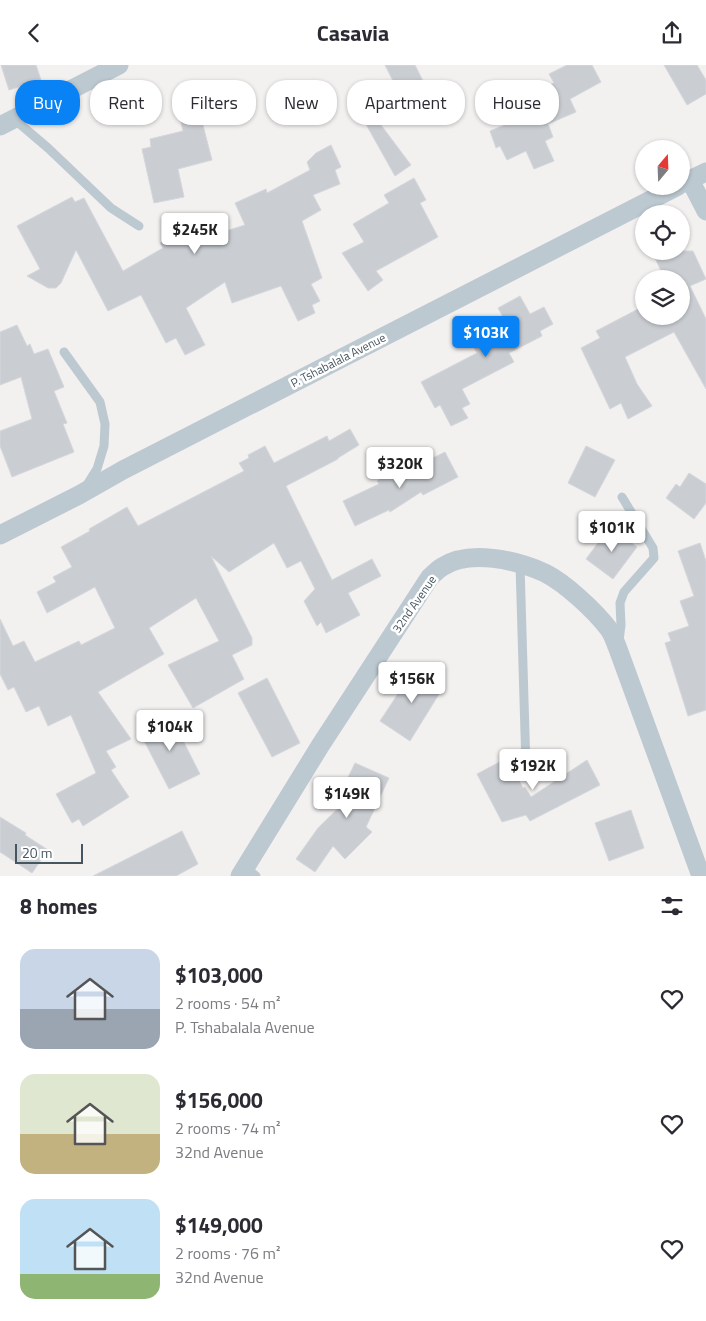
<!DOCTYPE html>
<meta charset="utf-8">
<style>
:root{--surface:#fff;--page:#f7f7f7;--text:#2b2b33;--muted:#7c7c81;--accent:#0882f5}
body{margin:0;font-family:"Titillium Web",sans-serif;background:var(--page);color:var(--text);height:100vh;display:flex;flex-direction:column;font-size:19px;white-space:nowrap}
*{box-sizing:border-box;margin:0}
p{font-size:16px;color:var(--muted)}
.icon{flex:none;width:28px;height:28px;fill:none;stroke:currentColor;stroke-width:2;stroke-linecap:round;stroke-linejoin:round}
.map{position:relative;height:811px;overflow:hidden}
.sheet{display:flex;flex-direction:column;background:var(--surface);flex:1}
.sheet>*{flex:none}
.guide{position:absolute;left:15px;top:15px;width:676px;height:45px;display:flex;gap:10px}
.needle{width:32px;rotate:19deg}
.tools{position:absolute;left:635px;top:75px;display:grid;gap:10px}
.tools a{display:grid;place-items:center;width:55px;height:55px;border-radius:50%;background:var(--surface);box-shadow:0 1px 4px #0004;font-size:25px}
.scale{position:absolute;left:15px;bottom:12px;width:68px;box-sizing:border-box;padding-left:5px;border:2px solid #465660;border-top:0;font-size:14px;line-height:18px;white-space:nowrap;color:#465660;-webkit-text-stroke:4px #fff;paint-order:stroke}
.price{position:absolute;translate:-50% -42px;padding:0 11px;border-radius:5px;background:#fff;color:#222;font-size:16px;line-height:32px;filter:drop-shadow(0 1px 2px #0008)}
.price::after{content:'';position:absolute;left:50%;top:30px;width:15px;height:11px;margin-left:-8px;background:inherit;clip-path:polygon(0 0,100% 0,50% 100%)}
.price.on{background:var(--accent);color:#fff}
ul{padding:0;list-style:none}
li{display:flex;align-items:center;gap:15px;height:125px;padding:0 20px}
li span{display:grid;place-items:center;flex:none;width:140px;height:100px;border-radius:15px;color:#555}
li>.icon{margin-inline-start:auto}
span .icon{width:60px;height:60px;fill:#fffc;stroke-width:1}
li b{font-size:21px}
h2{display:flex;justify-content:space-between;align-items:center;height:60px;padding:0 20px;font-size:21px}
.pill{padding:0 18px;border-radius:20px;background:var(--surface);box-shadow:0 1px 4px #0004;font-size:18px;line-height:45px}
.pill.on{background:var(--accent);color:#fff}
header{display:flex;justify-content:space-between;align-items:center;height:65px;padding:0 20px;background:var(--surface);font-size:22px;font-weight:700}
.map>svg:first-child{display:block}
.building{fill:#caced3;stroke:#d4d7dc}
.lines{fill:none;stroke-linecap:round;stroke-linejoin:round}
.service{stroke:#bdc9d1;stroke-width:9}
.minor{stroke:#bdc9d1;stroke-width:19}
.labels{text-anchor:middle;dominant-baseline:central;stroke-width:5;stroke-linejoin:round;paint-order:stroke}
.street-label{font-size:12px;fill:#465660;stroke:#fff}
</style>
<header><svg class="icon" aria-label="back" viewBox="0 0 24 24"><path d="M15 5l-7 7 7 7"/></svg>Casavia<svg class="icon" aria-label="share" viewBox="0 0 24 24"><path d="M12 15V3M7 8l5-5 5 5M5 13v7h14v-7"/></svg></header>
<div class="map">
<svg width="706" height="811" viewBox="0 0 706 811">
<rect width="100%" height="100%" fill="#f3f0f0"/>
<g class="building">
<path d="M1 0H36L41 15 9 25Z"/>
<path d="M385 0H415L427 24 403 36Z"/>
<path d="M567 0H592L601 17 570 34 576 47 548 59 553 72 545 76 554 96 534 104 526 86 507 95 500 81 496 83 490 66 512 57 506 44 518 39 516 34 554 18 549 9Z"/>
<path d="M664 0H697L706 15V29L687 40Z"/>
<path d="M198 41 212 95 178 104 184 132 154 138 142 84 151 82 150 74 183 66 178 45Z"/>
<path d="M372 48 411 100 395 111 363 54Z"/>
<path d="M331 80 341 102 335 105 340 119 313 130 321 145 302 156 322 213 311 219 320 236 312 240 315 248 298 256 281 221 232 238 225 217 186 243 205 280 185 290 176 273 166 278 141 230 108 246 76 185 61 218 56 223H48L27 211 40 204 17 161 72 132 75 137 84 133 123 206 163 183 160 178 190 162 197 175 245 160 235 138 266 124 267 128 310 105 307 97 316 88Z"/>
<path d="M414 113 426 135 420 138 438 172 376 206 383 215 368 226 342 188 364 177 353 159 389 138 384 130Z"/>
<path d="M664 186H693L706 214 690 221 706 254V324L674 267 625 292 637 319 652 341 628 354 621 338 610 344 581 283 600 273 596 266 644 241V251H681V214H665L654 191Z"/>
<path d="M520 231 530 249 544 242 553 259 540 266 542 271 509 288 514 297 462 324 470 339 462 343 468 353 451 361 440 340 435 343 421 317 477 288 473 281 484 275 481 270 506 257 498 243Z"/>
<path d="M17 260 27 281 30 279 34 289 48 284 64 322 54 326 67 358 63 359 74 387 12 412 0 381V366L32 354 21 312 0 320V267Z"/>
<path d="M350 364 359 380 338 393V394L286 421 332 515 372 494 381 511 348 528 360 550 326 568 321 557 317 561 304 536 315 524 301 496 287 503 274 478 229 507 211 491 252 573V580L232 590 244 614 193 643 168 600 219 576 196 533 149 563 164 589 98 627 131 674 106 686 116 702 111 705 129 732 83 761 79 754 72 758 56 729 96 708 71 650 48 661 39 641 26 647 14 622 8 625 0 609V554L13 581 24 576 35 597 79 576 81 580 115 563 95 522 47 548 37 527 56 517 53 512 72 502 61 482 90 466 89 464 127 442 138 461 244 406 239 398 249 393 248 390 265 381 274 398 327 371 329 376Z"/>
<path d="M586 381 615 395 595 432 568 418Z"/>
<path d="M445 387 458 412 423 430 421 427 390 447 389 445 355 461 343 436 379 419 377 416 393 405 397 411Z"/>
<path d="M689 408 706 419V438L694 454 666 433 676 419 680 422Z"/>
<path d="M610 462 637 482 613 514 586 494Z"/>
<path d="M700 478 706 496V645L688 651 665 578 671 576 668 568 689 561 680 536 694 531 678 486Z"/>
<path d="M415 603 444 621 410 676 380 656Z"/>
<path d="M267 613 300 678 272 692 238 628Z"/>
<path d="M170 650 200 709 169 724 139 666Z"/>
<path d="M507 693 523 723 525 722 531 732 587 695 600 720 530 756 526 750 502 757 477 709Z"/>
<path d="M355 698 389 713 366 762 372 767 345 794 333 781 315 807 296 794 318 763 354 728 343 723Z"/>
<path d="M631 745 644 783 609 796 595 758Z"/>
<path d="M0 752 26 768 25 770 48 785 32 808 0 787Z"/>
<path d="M182 766 198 799 176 811H93Z"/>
</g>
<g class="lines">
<g class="service">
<path d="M14 54 48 83 111 143 139 161"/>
<path d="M64 287 100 337 105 359 104 381 97 404 87 420"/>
<path d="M520 500 526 702"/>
<path d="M619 576 621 560 620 538 624 527 654 493 653 483 622 432"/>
<path d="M245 802 256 811"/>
</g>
<g class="minor">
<path d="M0 61 119 0"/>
<path d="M690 115 706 146"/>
<path d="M681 119 706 107"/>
<path d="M0 470 79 430 123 405 678 121"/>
<path d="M240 811 320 681 430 512C434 509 437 505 442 502 469 484 517 495 545 508 565 518 594 545 608 563 613 569 615 577 618 584L701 811"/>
</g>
</g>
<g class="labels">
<g class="street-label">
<text transform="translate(338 295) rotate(-27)">P. Tshabalala Avenue</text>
<text transform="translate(414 539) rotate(-55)">32nd Avenue</text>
</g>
</g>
</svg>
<div class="tools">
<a><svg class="needle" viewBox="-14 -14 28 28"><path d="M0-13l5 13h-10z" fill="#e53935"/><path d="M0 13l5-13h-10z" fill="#7c7c81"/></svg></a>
<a><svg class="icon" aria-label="locate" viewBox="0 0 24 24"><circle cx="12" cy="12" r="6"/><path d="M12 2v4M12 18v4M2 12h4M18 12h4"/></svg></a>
<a><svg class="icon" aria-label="layers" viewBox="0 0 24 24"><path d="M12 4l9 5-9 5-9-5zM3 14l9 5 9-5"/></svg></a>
</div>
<div class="scale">20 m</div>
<b class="price" style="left:195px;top:190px">$245K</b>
<b class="price on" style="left:486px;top:293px">$103K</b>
<b class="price" style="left:400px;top:424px">$320K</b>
<b class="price" style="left:612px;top:488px">$101K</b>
<b class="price" style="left:412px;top:639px">$156K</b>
<b class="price" style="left:170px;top:687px">$104K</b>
<b class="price" style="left:533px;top:726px">$192K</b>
<b class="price" style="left:347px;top:754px">$149K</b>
<div class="guide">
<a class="pill on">Buy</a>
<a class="pill">Rent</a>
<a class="pill">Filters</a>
<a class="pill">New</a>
<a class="pill">Apartment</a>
<a class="pill">House</a>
</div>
</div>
<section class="sheet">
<h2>8 homes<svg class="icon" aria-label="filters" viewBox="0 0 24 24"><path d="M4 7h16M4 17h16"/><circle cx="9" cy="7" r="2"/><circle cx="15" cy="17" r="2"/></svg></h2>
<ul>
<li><span style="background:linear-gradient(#c9d6e8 60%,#9aa5b1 0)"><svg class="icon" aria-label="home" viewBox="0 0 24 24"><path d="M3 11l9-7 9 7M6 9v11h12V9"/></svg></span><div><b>$103,000</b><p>2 rooms · 54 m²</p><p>P. Tshabalala Avenue</p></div><svg class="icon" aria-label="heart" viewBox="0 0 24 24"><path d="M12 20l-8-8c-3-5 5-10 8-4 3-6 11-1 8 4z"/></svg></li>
<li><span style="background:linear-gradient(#dfe7d0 60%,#c2b280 0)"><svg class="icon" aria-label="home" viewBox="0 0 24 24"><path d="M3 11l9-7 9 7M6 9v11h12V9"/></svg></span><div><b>$156,000</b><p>2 rooms · 74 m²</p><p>32nd Avenue</p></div><svg class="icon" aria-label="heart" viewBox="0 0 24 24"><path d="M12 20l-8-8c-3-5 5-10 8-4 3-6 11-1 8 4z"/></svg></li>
<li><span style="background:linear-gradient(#bfe0f5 75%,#8fb573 0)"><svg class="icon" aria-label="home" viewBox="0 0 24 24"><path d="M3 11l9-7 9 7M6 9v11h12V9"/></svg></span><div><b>$149,000</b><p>2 rooms · 76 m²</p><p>32nd Avenue</p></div><svg class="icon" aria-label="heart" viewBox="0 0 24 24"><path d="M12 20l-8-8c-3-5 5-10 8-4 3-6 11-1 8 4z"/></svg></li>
</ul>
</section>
